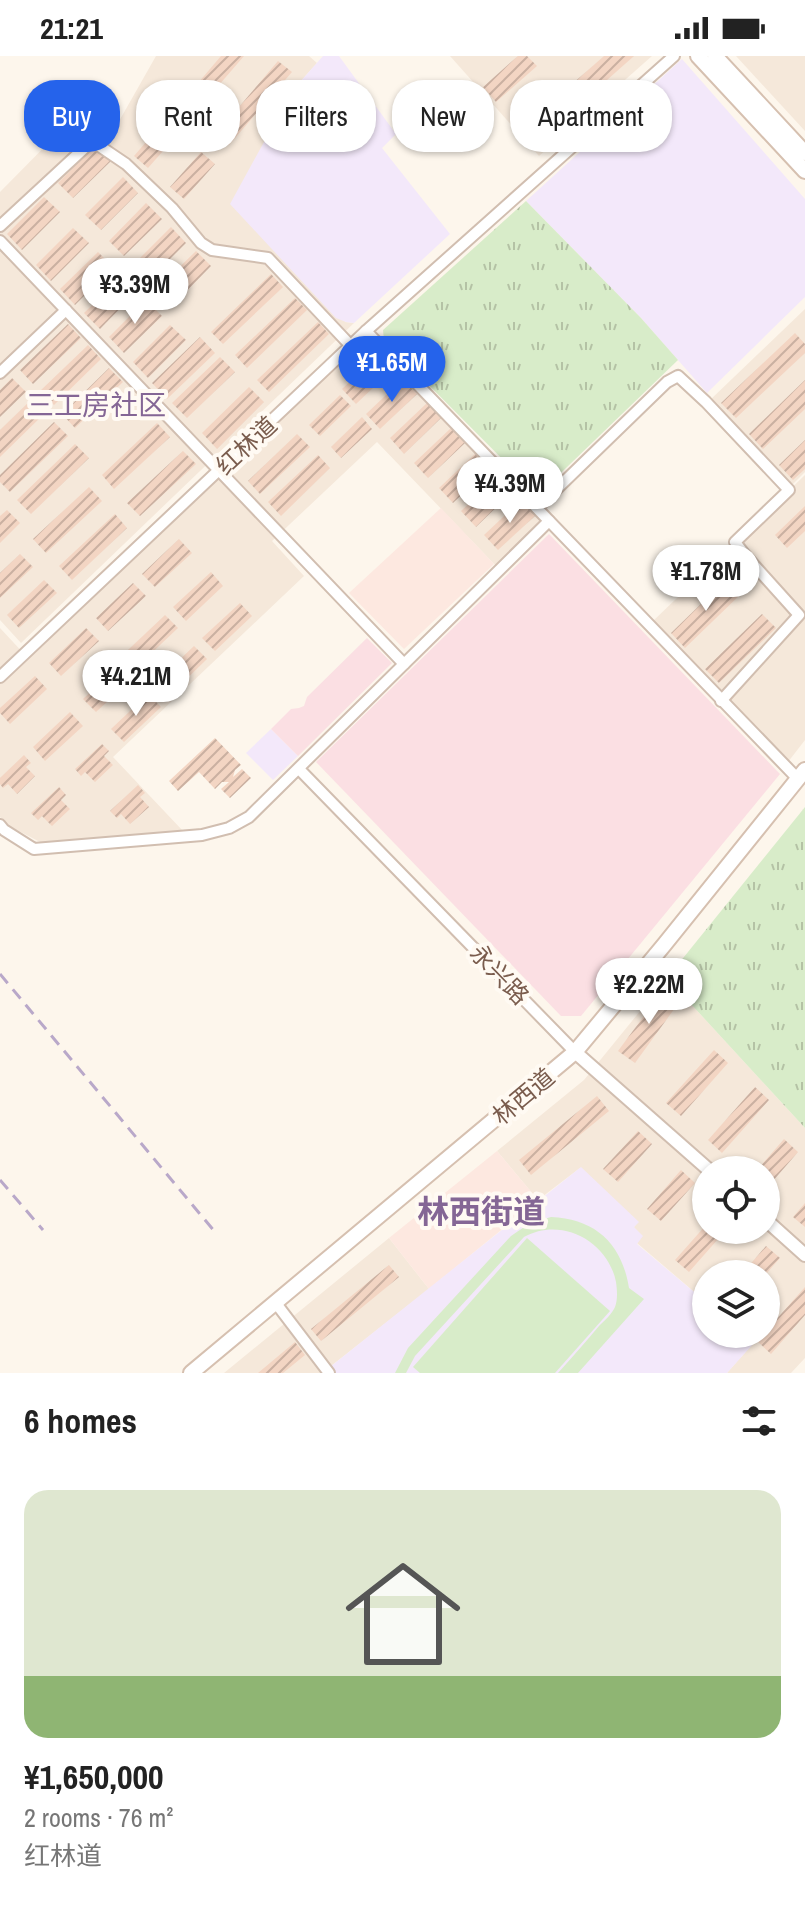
<!DOCTYPE html>
<meta charset="utf-8">
<style>
:root{--surface:#fff;--page:#f2f2f2;--text:#222;--muted:#767676;--accent:#2563eb}
body{margin:0;font-family:"Archivo Narrow","Noto Sans SC",sans-serif;background:var(--page);color:var(--text);height:100vh;display:flex;flex-direction:column;font-size:30px;white-space:nowrap}
*{box-sizing:border-box;margin:0}
p{font-size:26px;color:var(--muted)}
.icon{flex:none;width:44px;height:44px;fill:none;stroke:currentColor;stroke-width:2;stroke-linecap:round;stroke-linejoin:round}
.map{position:relative;height:1317px;overflow:hidden}
.panel{display:flex;flex-direction:column;background:var(--surface);flex:1}
.panel>*{flex:none}
.top-card{position:absolute;left:24px;top:24px;width:758px;height:72px;display:flex;gap:16px}
.buttons{position:absolute;left:692px;top:1100px;display:grid;gap:16px}
.buttons a{display:grid;place-items:center;width:88px;height:88px;border-radius:50%;background:var(--surface);box-shadow:0 2px 6px #0004;font-size:40px}
.price{position:absolute;translate:-50% -68px;padding:0 18px;border-radius:28px;background:#fff;color:#222;font-size:26px;line-height:52px;filter:drop-shadow(0 2px 4px #0008)}
.price::after{content:'';position:absolute;left:50%;top:48px;width:24px;height:18px;margin-left:-12px;background:inherit;clip-path:polygon(0 0,100% 0,50% 100%)}
.price.on{background:var(--accent);color:#fff}
ul{padding:0;list-style:none}
li{display:grid;align-content:center;gap:16px;height:424px;padding:0 24px}
li span{display:grid;place-items:center;height:248px;border-radius:24px;color:#555}
li>.icon{margin-inline-start:auto}
span .icon{width:144px;height:144px;fill:#fffc;stroke-width:1}
li b{font-size:34px}
h2{display:flex;justify-content:space-between;align-items:center;height:96px;padding:0 24px;font-size:34px}
.tag{padding:0 28px;border-radius:32px;background:var(--surface);box-shadow:0 2px 6px #0004;font-size:28px;line-height:72px}
.tag.on{background:var(--accent);color:#fff}
.status{display:flex;justify-content:space-between;align-items:center;height:56px;padding:0 40px;background:var(--surface);direction:ltr}
.status svg{height:22px;fill:currentColor}
.map>svg:first-child{display:block}
.residential{fill:#f5e8da;fill-rule:evenodd}
.commercial{fill:#fde8e0}
.education{fill:#f3e8fa}
.medical{fill:#fbdfe3}
.grass{fill:url(#grass-tufts)}
.pitch{fill:#d8ecc9}
.building{fill:url(#building-hatch)}
.lines{fill:none;stroke-linecap:round;stroke-linejoin:round}
.minor-casing{stroke:#d1beb0;stroke-width:14}
.tertiary-casing{stroke:#d1beb0;stroke-width:16}
.secondary-casing{stroke:#d6c0b0;stroke-width:18}
.minor{stroke:#fff;stroke-width:10}
.tertiary{stroke:#fff;stroke-width:12}
.secondary{stroke:#fff;stroke-width:14}
.rail{stroke:#b9a8c9;stroke-width:3;stroke-dasharray:12 8;stroke-linecap:butt}
.labels{text-anchor:middle;dominant-baseline:central;stroke-width:8;stroke-linejoin:round;paint-order:stroke}
.street-label{font-size:24px;fill:#7a5c4d;stroke:#fffaf3}
.quarter-label{font-size:28px;fill:#846695;stroke:#fffaf3}
.district-label{font-size:32px;font-weight:bold;fill:#846695;stroke:#fffaf3}
</style>
<div class="status"><b>21:21</b><svg viewBox="0 0 49 12"><path d="M0 12V9h3v3zM5 12V6h3v6zM10 12V3h3v9zM15 12V0h3v12zM26 1h20v11H26zM47 4h2v5h-2z"/></svg></div>
<div class="map">
<svg width="805" height="1317" viewBox="0 0 805 1317">
<defs>
<pattern id="grass-tufts" width="24" height="20" patternUnits="userSpaceOnUse" patternTransform="scale(2)"><rect width="24" height="20" fill="#d8ecc9"/><path d="M3 7l-1-3M5 7V3M7 7l1-3M15 17l-1-3M17 17v-4M19 17l1-3" fill="none" stroke="#b4c2a5"/></pattern>
<pattern id="building-hatch" width="6" height="6" patternUnits="userSpaceOnUse" patternTransform="scale(2)"><rect width="6" height="6" fill="#f3d5c3"/><path d="M-1 1l2-2M0 6l6-6M5 7l2-2" fill="none" stroke="#cab0a1"/></pattern>
</defs>
<rect width="100%" height="100%" fill="#fdf6ec"/>
<g class="residential">
<path d="M156 0H309L317 7 292 35 345 266 354 267 21 587 0 564V136L72 63 110 81Z"/>
<path d="M450 0H652L539 100Z"/>
<path d="M736 0H805V75Z"/>
<path d="M805 253V416L791 430 709 345Z"/>
<path d="M368 279 547 468 499 513 377 386 272 485 304 520 113 701 183 775 46 789 9 770 0 761V572L27 601Z"/>
<path d="M805 419V684L788 706 653 565Z"/>
<path d="M667 922 805 1072V1302L791 1317H727L753 1287 743 1278H766V1218H706V1246L637 1187 634 1171 638 1166 580 1112 538 1144 497 1095 584 1024ZM706 1114H766V1174H706Z"/>
<path d="M389 1182 429 1233 331 1310 335 1317H224Z"/>
</g>
<g class="commercial">
<path d="M441 452 494 508 404 593 349 537Z"/>
<path d="M497 1095 538 1144 429 1233 389 1182Z"/>
</g>
<g class="education">
<path d="M323 0H339L396 78 382 92 450 178 354 267 346 266 336 262 230 148 292 35Z"/>
<path d="M682 3 805 143V241L707 337 641 262 526 145Z"/>
<path d="M271 673 298 700 273 724 246 697Z"/>
<path d="M581 1111 639 1166 634 1171 643 1180 637 1188 706 1246V1278H743L754 1287 727 1317H335L330 1311Z"/>
</g>
<g class="medical">
<path d="M549 478 780 718 581 960H561L316 706Z"/>
<path d="M367 582 392 607 298 700 271 673 291 653 299 652 304 650 307 641Z"/>
</g>
<g class="grass">
<path d="M526 145 641 262 678 304 538 439 384 284 383 274Z"/>
<path d="M805 751V1072L667 922Z"/>
</g>
<g class="pitch">
<path d="M551 1161C596 1163 622 1188 629 1232L644 1243 578 1317H558C572 1301 586 1286 599 1270 605 1264 612 1258 615 1251 618 1243 617 1233 616 1226 608 1185 561 1160 524 1181L415 1300 406 1317H395L408 1292 511 1180 530 1167Z"/>
<path d="M527 1182 610 1255 555 1317H420L413 1311Z"/>
</g>
<g class="building">
<path d="M221 0H244L194 58 181 47Z"/>
<path d="M518 0H527L537 10 496 46 483 31Z"/>
<path d="M604 0H634L534 89 520 74Z"/>
<path d="M278 5 292 16 229 89 216 78Z"/>
<path d="M165 64 179 77 148 112 134 100Z"/>
<path d="M95 90 111 105 73 142 58 127Z"/>
<path d="M201 96 215 108 184 143 170 131Z"/>
<path d="M123 121 138 137 101 174 85 159Z"/>
<path d="M44 141 60 156 22 194 7 178Z"/>
<path d="M146 147 162 163 124 200 109 185Z"/>
<path d="M171 171 186 187 149 224 133 209Z"/>
<path d="M73 172 89 187 51 225 36 209Z"/>
<path d="M196 195 211 210 174 248 158 232Z"/>
<path d="M98 196 113 211 75 249 60 233Z"/>
<path d="M271 218 283 231 223 288 211 276Z"/>
<path d="M122 220 137 235 100 273 84 257Z"/>
<path d="M295 242 307 254 247 312 235 299Z"/>
<path d="M146 244 162 260 124 297 109 281Z"/>
<path d="M318 266 329 278 269 336 257 324Z"/>
<path d="M68 268 81 282 33 328 20 314Z"/>
<path d="M170 269 186 284 148 322 133 306Z"/>
<path d="M795 277 805 288V297L736 362 721 347Z"/>
<path d="M200 281 215 297 167 343 152 327Z"/>
<path d="M88 289 101 303 54 349 40 335Z"/>
<path d="M379 298 393 313 356 348 342 333Z"/>
<path d="M220 301 235 316 187 362 172 347Z"/>
<path d="M109 312 123 326 75 372 62 358Z"/>
<path d="M12 322 26 336 0 361V334Z"/>
<path d="M403 323 417 338 380 373 366 358Z"/>
<path d="M805 324V353L763 393 749 378Z"/>
<path d="M249 331 264 346 217 393 202 377Z"/>
<path d="M340 339 351 350 320 380 309 369Z"/>
<path d="M32 343 46 356 0 401V374Z"/>
<path d="M427 347 441 362 404 398 390 382Z"/>
<path d="M362 361 372 373 341 402 331 391Z"/>
<path d="M54 366 68 380 10 436 0 426V419Z"/>
<path d="M157 367 170 381 114 433 102 419Z"/>
<path d="M451 372 465 387 428 422 414 407Z"/>
<path d="M297 378 310 391 260 438 248 425Z"/>
<path d="M805 384V413L793 424 779 409Z"/>
<path d="M75 388 89 402 31 458 17 444Z"/>
<path d="M183 395 196 408 140 460 127 447Z"/>
<path d="M476 397 490 412 453 447 439 432Z"/>
<path d="M318 399 330 412 281 460 268 446Z"/>
<path d="M499 420 513 435 476 471 461 455Z"/>
<path d="M89 431 102 445 46 497 33 483Z"/>
<path d="M521 444 536 459 498 494 484 479Z"/>
<path d="M805 450V475L787 492 775 479Z"/>
<path d="M7 454 20 467 0 487V460Z"/>
<path d="M115 458 127 472 72 524 59 510Z"/>
<path d="M179 483 192 497 155 531 142 518Z"/>
<path d="M20 498 33 511 0 542V517Z"/>
<path d="M211 516 223 530 186 565 173 551Z"/>
<path d="M728 522 742 537 685 592 671 577Z"/>
<path d="M44 524 57 537 19 572 7 559Z"/>
<path d="M133 527 146 540 108 575 96 562Z"/>
<path d="M240 547 252 560 215 595 202 582Z"/>
<path d="M762 558 776 572 719 627 705 613Z"/>
<path d="M165 559 178 572 141 607 128 594Z"/>
<path d="M86 572 99 585 61 620 49 607Z"/>
<path d="M194 590 207 603 170 639 157 625Z"/>
<path d="M121 608 133 622 96 656 83 643Z"/>
<path d="M35 620 47 633 10 668 0 657V652Z"/>
<path d="M148 638 161 651 124 686 111 673Z"/>
<path d="M70 656 83 670 45 705 33 691Z"/>
<path d="M215 682 241 709 235 714 233 721 242 713 251 722 230 742 221 733 229 726H222L215 733 199 716 178 735 169 725Z"/>
<path d="M102 688 109 695 104 700 113 709 95 726 85 716 81 720 75 713Z"/>
<path d="M24 699 31 707 26 711 35 720 17 738 8 728 3 732 0 728V722Z"/>
<path d="M138 729 145 737 140 741 149 751 130 768 121 758 117 762 110 755Z"/>
<path d="M59 731 66 739 61 744 70 753 52 770 42 760 38 764 31 757Z"/>
<path d="M664 933 680 945 635 1007 618 995Z"/>
<path d="M714 994 728 1007 681 1060 666 1047Z"/>
<path d="M755 1031 769 1044 722 1097 708 1084Z"/>
<path d="M597 1040 609 1055 531 1119 519 1104Z"/>
<path d="M638 1075 652 1088 618 1126 603 1113Z"/>
<path d="M784 1083 798 1096 766 1133V1114H757Z"/>
<path d="M681 1114 695 1127 661 1165 647 1153Z"/>
<path d="M805 1147V1171L793 1161Z"/>
<path d="M706 1169V1174H726L689 1216 675 1204Z"/>
<path d="M766 1190 780 1202 766 1218H742Z"/>
<path d="M389 1209 399 1221 321 1285 311 1273Z"/>
<path d="M805 1231V1259L771 1298 757 1285 764 1278H766V1275Z"/>
<path d="M295 1286 305 1299 283 1317H258Z"/>
</g>
<g class="lines">
<g class="minor-casing">
<g id="minor">
<path d="M0 170 92 85 126 108 172 152 201 187 212 194 268 202 351 290"/>
<path d="M0 185 404 608"/>
<path d="M366 275 798 723"/>
<path d="M0 317 66 254"/>
<path d="M537 452 667 326 678 320 706 346 789 434 735 486 745 499 799 559 721 645"/>
<path d="M0 621 366 275 674 0"/>
<path d="M299 713 575 996"/>
<path d="M0 769 4 774 34 793 202 779 229 772 249 761 549 465"/>
<path d="M275 1246 329 1317"/>
</g>
</g>
<g class="tertiary-casing">
<g id="tertiary">
<path d="M575 996 709 1114"/>
<path d="M766 1164 805 1199"/>
</g>
</g>
<g class="secondary-casing">
<g id="secondary">
<path d="M698 0 805 115"/>
<path d="M715 0 805 97"/>
<path d="M191 1317 575 996 664 889 805 714"/>
</g>
</g>
<use href="#minor" class="minor"/>
<use href="#tertiary" class="tertiary"/>
<use href="#secondary" class="secondary"/>
<g class="rail">
<path d="M0 918 215 1176"/>
<path d="M0 1124 43 1174"/>
</g>
</g>
<g class="labels">
<g class="street-label">
<text transform="translate(246 389) rotate(-43)">红林道</text>
<text transform="translate(500 918) rotate(46)">永兴路</text>
<text transform="translate(523 1040) rotate(-40)">林西道</text>
</g>
<g class="quarter-label">
<text x="96" y="349">三工房社区</text>
</g>
<g class="district-label">
<text x="481" y="1155">林西街道</text>
</g>
</g>
</svg>
<div class="buttons">
<a><svg class="icon" aria-label="locate" viewBox="0 0 24 24"><circle cx="12" cy="12" r="6"/><path d="M12 2v4M12 18v4M2 12h4M18 12h4"/></svg></a>
<a><svg class="icon" aria-label="layers" viewBox="0 0 24 24"><path d="M12 4l9 5-9 5-9-5zM3 14l9 5 9-5"/></svg></a>
</div>
<b class="price" style="left:135px;top:270px">¥3.39M</b>
<b class="price on" style="left:392px;top:348px">¥1.65M</b>
<b class="price" style="left:510px;top:469px">¥4.39M</b>
<b class="price" style="left:706px;top:557px">¥1.78M</b>
<b class="price" style="left:136px;top:662px">¥4.21M</b>
<b class="price" style="left:649px;top:970px">¥2.22M</b>
<div class="top-card">
<a class="tag on">Buy</a>
<a class="tag">Rent</a>
<a class="tag">Filters</a>
<a class="tag">New</a>
<a class="tag">Apartment</a>
</div>
</div>
<section class="panel">
<h2>6 homes<svg class="icon" aria-label="filters" viewBox="0 0 24 24"><path d="M4 7h16M4 17h16"/><circle cx="9" cy="7" r="2"/><circle cx="15" cy="17" r="2"/></svg></h2>
<ul>
<li><span style="background:linear-gradient(#dfe7d0 75%,#8fb573 0)"><svg class="icon" aria-label="home" viewBox="0 0 24 24"><path d="M3 11l9-7 9 7M6 9v11h12V9"/></svg></span><div><b>¥1,650,000</b><p>2 rooms · 76 m²</p><p>红林道</p></div></li>
</ul>
</section>
